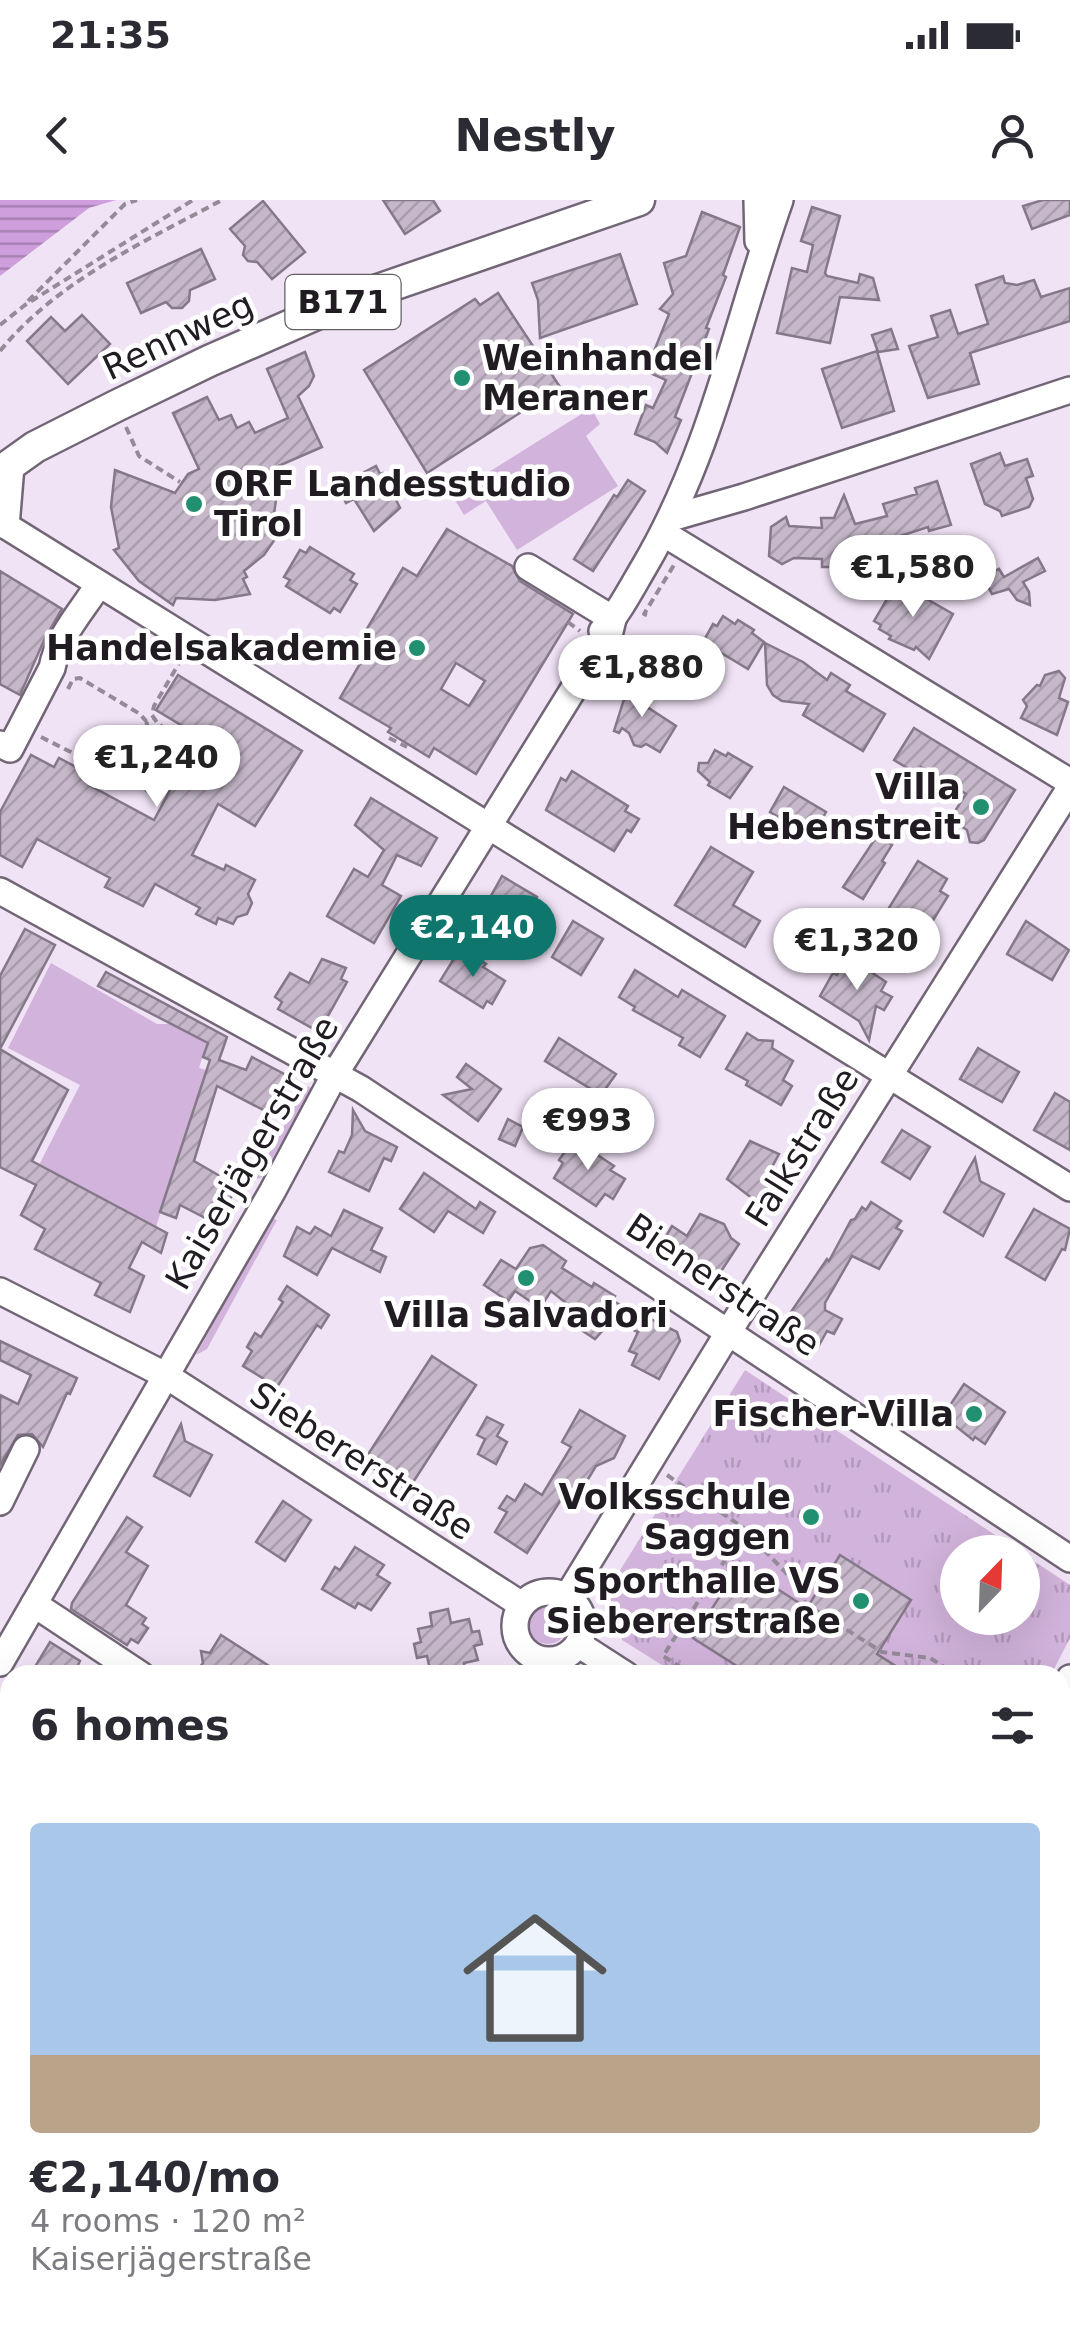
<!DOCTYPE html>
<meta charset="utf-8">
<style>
:root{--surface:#fff;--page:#f2f2f3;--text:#2b2b33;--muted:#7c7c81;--accent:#0f766e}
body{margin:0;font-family:"DejaVu Sans",sans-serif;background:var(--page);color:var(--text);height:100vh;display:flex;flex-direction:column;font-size:38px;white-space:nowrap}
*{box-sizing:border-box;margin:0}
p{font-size:32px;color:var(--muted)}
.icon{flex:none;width:55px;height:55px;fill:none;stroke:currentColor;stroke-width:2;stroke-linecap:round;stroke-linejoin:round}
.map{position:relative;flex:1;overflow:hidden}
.details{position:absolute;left:0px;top:1465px;width:1070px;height:672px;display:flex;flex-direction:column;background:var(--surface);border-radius:30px 30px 0 0;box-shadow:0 10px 40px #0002}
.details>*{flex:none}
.needle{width:65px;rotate:23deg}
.fabs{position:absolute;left:940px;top:1335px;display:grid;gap:20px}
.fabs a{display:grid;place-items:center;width:100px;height:100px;border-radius:50%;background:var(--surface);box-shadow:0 10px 40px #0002;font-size:50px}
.price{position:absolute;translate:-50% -85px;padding:0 22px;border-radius:35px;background:#fff;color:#222;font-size:32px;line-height:65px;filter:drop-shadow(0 2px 5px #0008)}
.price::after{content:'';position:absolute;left:50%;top:60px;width:30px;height:22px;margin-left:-15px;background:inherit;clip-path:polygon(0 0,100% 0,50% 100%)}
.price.active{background:var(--accent);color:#fff}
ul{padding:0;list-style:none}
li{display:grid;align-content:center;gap:20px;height:530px;padding:0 30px}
li span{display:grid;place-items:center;height:310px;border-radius:10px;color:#555}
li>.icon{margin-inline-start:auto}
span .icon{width:180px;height:180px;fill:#fffc;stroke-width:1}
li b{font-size:42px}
h2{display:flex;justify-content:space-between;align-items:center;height:120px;padding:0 30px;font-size:42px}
.status{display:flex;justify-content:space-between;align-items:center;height:70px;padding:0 50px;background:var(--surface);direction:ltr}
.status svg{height:28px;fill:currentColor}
header{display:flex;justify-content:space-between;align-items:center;height:130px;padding:0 30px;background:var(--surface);font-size:45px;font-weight:700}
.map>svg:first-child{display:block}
.green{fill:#d2b3db}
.park{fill:url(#park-tufts)}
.water{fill:url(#water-rules)}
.building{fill:url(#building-hatch);stroke:#857889;stroke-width:2.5;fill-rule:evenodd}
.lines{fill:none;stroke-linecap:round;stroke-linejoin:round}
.minor-casing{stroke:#726676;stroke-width:30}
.major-casing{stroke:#726676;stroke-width:35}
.path{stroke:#958b98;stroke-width:4;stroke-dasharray:8 5;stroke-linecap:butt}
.minor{stroke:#fff;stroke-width:25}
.major{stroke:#fff;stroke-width:30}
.tram{stroke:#928896;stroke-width:2.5}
.rail-casing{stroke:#928896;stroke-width:9}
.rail{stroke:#fff;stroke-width:5;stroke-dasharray:15;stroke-linecap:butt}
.poi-dot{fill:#219070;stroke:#fff;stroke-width:4}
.labels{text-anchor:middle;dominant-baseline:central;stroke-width:9;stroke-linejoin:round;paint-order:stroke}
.shield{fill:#fff;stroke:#645f64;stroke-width:2.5}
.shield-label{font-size:32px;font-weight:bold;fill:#211b22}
.street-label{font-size:35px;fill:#211b22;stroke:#fff}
.poi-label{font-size:35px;font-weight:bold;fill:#211b22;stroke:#fff;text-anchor:end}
</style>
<div class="status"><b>21:35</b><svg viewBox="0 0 49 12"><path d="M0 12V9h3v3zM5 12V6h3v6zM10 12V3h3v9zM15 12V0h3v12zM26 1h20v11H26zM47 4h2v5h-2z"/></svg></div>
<header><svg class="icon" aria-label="back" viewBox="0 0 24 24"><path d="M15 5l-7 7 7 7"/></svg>Nestly<svg class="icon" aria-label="person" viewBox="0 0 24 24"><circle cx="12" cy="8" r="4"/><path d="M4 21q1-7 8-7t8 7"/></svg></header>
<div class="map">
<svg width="1070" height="2137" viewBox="0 0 1070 2137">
<defs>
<pattern id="park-tufts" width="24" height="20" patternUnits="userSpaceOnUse" patternTransform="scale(2.5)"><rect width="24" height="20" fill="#d2b3db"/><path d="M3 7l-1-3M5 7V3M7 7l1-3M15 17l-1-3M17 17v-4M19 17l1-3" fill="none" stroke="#b499bc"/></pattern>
<pattern id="water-rules" width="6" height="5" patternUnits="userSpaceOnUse" patternTransform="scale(2.5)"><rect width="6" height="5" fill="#cf9edd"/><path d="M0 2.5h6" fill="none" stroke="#a880b3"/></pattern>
<pattern id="building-hatch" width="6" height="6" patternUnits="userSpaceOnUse" patternTransform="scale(2.5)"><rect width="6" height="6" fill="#c6b8ca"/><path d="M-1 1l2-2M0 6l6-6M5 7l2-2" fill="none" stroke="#aa9ead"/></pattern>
</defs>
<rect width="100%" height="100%" fill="#f1e3f6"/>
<g class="green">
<path d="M591 208 600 224 586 236 618 286 517 350 486 301 464 315 452 295Z"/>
<path d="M51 763 157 824H171L207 843 199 868 206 870 156 1027 39 965 80 885 8 848Z"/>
<path d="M306 886 312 888 262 977 258 979 256 977Z"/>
<path d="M271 1018 277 1020 207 1149 196 1155Z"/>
<circle cx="548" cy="1425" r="19"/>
<path d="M6 2035 10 2037V2128H62L55 2137H0V2049Z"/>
<path d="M589 2128H689L641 2137H569Z"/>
</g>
<g class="park">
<path d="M745 1170 1021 1352H958V1418H1022L1023 1354 1070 1385V1438L1051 1475H910L877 1454 911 1399 840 1356 806 1408 693 1438 751 1475H678L622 1440 615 1404 604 1396Z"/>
<path d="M1060 1735 1070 1741V1816L1060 1821Z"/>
</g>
<path class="water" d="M0 0H116L89 8 0 76Z"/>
<g class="building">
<path d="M383 0H433L440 11 405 34Z"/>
<path d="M1043 0H1070V15L1032 29 1023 6Z"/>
<path d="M263 1 305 52 272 79 257 62 248 61 243 55 245 46 230 29Z"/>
<path d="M812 7 840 16 825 73 827 76 858 83 860 74 873 78 879 100 840 97 830 143 777 133 792 68 807 72 813 45 801 41Z"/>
<path d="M702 12 740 27 723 75 726 77 706 128 709 129 675 217 681 220 667 253 655 242 635 234 646 205 653 208 666 180 646 171 669 114 660 109 673 94 664 63 686 56Z"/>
<path d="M201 49 215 79 190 90 189 101 182 108H172L166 102 141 113 127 83Z"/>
<path d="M620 54 637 104 540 138 538 100 532 83Z"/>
<path d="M1003 76 1005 83 1017 85 1034 80 1041 97 1070 88V121L970 153 979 184 928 198 909 146 938 137 931 116 950 110 958 134 988 124 976 85Z"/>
<path d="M498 93 560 187 427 273 364 170 475 99 480 105Z"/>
<path d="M82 115 110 144 68 184 27 141 51 117 65 131Z"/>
<path d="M891 129 898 149 878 152 872 135Z"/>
<path d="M877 151 894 211 842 228 822 169Z"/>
<path d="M305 152 314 176 309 186 298 196 322 247 269 270 276 300 272 328 280 332 264 355 244 371 247 377 243 379 250 394 215 400 176 398 173 405 139 381 114 350 119 348 111 307 115 270 175 293 188 274 199 269 173 213 207 197 219 220 231 215 237 228 249 222 255 233 288 218 267 169Z"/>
<path d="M1000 253 1005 266 1027 259 1033 276 1026 278 1033 299 1029 307 1002 316 1000 311 985 304 971 264Z"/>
<path d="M376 266 380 274 383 273 400 308 374 331 354 299 346 303 338 286Z"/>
<path d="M628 280 645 291 593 371 574 359 614 295 617 297Z"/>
<path d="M937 281 951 325 929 331 928 327 863 348 850 357 849 365 843 367H822V359L794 358 782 364 769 356 771 327 786 317 789 326 822 328 821 318H834L844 295 855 324 887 316 883 304 917 294 915 288Z"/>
<path d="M447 329 512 366 520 381 573 414 476 574 434 548 429 557 388 532 391 528 340 498 372 443 362 437 403 368 417 376ZM456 463 485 481 469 506 441 489Z"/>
<path d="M310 347 354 374 350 380 357 384 340 412 334 408 330 413 286 386 290 380 284 377 300 350 306 353Z"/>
<path d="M1038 358 1045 371 1023 382 1029 392 1030 405 1017 400 1009 389 992 394 983 377 999 369 1004 377Z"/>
<path d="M0 371 62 409 45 438 20 495 0 484Z"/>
<path d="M897 382 953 414 929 459 916 447 914 450 889 439 891 436 879 429 881 425 874 421Z"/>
<path d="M723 416 735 424 738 420 754 430 752 433 764 442 748 469 703 442 713 424 717 426Z"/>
<path d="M765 443 803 462 827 480 831 473 850 485 846 491 885 514 863 551 803 515 809 504 782 501 773 495 767 485Z"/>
<path d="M1059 471 1065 478 1059 498 1068 502 1057 535 1021 518 1027 506 1023 500 1037 485 1040 486 1045 475Z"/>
<path d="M178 475 302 551 255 626 218 604 192 655 224 670 226 665 255 680 248 694 252 703 247 714 237 717 233 724 218 718 216 724 196 714 200 708 155 684 143 706 105 687 110 678 37 639 22 667 0 655V612L31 555 54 567 59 558 93 576 89 585 154 620 199 536 156 510Z"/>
<path d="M625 479 644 491 638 501 676 526 660 552 646 544 641 547 634 545 629 533 622 528 619 533 614 531 625 496 618 491Z"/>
<path d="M914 528 1015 590 984 640 978 643 970 642 967 630 950 619 966 594 921 567 917 574 894 560Z"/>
<path d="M715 550 726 556 728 553 752 567 730 598 708 585 710 582 698 571 699 563H708Z"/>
<path d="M572 571 628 606 625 611 639 619 631 632 627 630 614 651 546 610 561 578 566 581Z"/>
<path d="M784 587 826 612 812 637 770 612Z"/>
<path d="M371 598 437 638 421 666 397 655 382 685 401 696 374 743 327 716 354 669 368 677 384 650 355 625Z"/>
<path d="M877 636 892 645 882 661 885 663 863 699 843 687Z"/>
<path d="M711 647 753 672 733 705 760 721 745 747 675 705Z"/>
<path d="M918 661 947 679 940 691 948 696 921 740 927 743 918 759 893 745 905 722 887 711Z"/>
<path d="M502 676 537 697 531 706 537 710 525 729H519L513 738 483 721 492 706 487 703Z"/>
<path d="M573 721 603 739 581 775 552 757Z"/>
<path d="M1026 721 1069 750 1052 780 1007 754Z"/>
<path d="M25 729 55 745 0 849 68 890 32 961 167 1033 161 1053 142 1042 129 1068 144 1076 130 1112 95 1095 101 1083 35 1049 45 1029 21 1015 36 985 0 967V776Z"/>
<path d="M458 752 470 760 473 756 486 764 483 767 505 781 492 804 487 801 483 808 440 781Z"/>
<path d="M847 756 886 782 881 791 892 797 884 810 876 806 869 840 859 821 820 796 833 773 837 775Z"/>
<path d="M322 759 346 768 341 779 347 782 319 832 278 809 282 802 275 797 290 773 309 783Z"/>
<path d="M635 770 678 797 682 790 725 816 700 857 679 845 683 838 633 810 635 807 619 797Z"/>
<path d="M106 772 227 837 219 860 246 870 252 857 290 877 271 914 217 886 194 961 237 986 217 1024 180 1005 176 1018 160 1012 210 860 203 857 208 843 98 786Z"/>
<path d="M747 833 758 840 773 841 772 848 793 861 783 880 792 886 781 905 746 885 748 881 726 869Z"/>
<path d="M559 838 616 874 601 895 545 861Z"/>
<path d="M978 848 1019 872 1002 902 960 879Z"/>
<path d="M466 864 501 889 478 921 443 895 472 889 457 877Z"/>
<path d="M1055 893 1070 902V950L1034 930Z"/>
<path d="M353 910 365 931 397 947 391 961 384 958 369 991 329 972 339 951 344 953 352 935Z"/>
<path d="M508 919 523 927 515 946 499 939Z"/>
<path d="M902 930 930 947 910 979 882 962Z"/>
<path d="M574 939 583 945 587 940 600 949 596 954 614 966 610 970 625 979 613 999 605 994 596 1006 554 978 563 963 559 960Z"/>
<path d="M750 941 779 954 772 967 785 974 768 998 753 999 727 979Z"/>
<path d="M975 958 980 981 1004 994 983 1036 944 1012Z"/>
<path d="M424 973 476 1009 480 1002 495 1012 483 1033 448 1011 434 1032 400 1009Z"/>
<path d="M871 1002 901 1021 896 1028 902 1031 879 1069 852 1056 825 1103V1110L842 1119 834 1134 827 1131 818 1147 810 1144 787 1126 794 1114 791 1112 827 1059 829 1061 851 1020 855 1019 862 1007 866 1010Z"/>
<path d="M1034 1009 1070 1029 1065 1050 1062 1049 1045 1080 1006 1057Z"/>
<path d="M344 1010 382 1028 371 1050 386 1057 380 1072 332 1048 317 1075 284 1056 297 1027 310 1034 315 1027 331 1036Z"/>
<path d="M700 1014 724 1024 731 1038 739 1044 718 1076 663 1041 672 1026 687 1036Z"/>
<path d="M543 1045 566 1061 562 1068 592 1087 594 1083 615 1096 612 1100 637 1115 638 1113 677 1132 680 1141 659 1179 632 1165 637 1154 629 1151 638 1132 612 1120 595 1139 569 1122 576 1111 551 1091 540 1108 515 1091 508 1101 484 1085 501 1060 516 1069 530 1048Z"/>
<path d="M287 1086 329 1115 321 1128 317 1125 277 1187 243 1166 252 1151 247 1147 255 1133 261 1137 283 1102 279 1099Z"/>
<path d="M0 1141 77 1178 70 1194 67 1193 43 1247 32 1234 18 1235 0 1265V1195L18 1204 31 1175 0 1160Z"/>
<path d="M432 1156 476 1185 408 1290 363 1262Z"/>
<path d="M964 1184 1005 1212 985 1244 975 1237 973 1240 943 1216Z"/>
<path d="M580 1210 625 1236 614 1258 596 1266 579 1294 569 1287 527 1353 495 1332 507 1312 499 1308 507 1296 515 1301 525 1284 542 1295 571 1247 562 1242Z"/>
<path d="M487 1217 503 1225 497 1236 507 1242 496 1264 478 1254 485 1239 477 1235Z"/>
<path d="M181 1224 185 1241 212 1255 190 1296 154 1276Z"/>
<path d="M283 1301 311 1320 285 1361 256 1342Z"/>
<path d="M127 1317 142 1327 126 1352 148 1366 126 1405 146 1418 142 1424 148 1428 138 1443 131 1439 127 1445 71 1409 72 1403Z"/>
<path d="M355 1347 384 1365 377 1375 390 1383 371 1410 358 1403 355 1408 322 1389 335 1367 340 1370Z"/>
<path d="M840 1355 911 1400 877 1454 910 1475H751L693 1438 740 1365 807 1408Z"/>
<path d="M448 1409 451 1423 469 1419 472 1432 479 1431 482 1444 474 1446 478 1460 464 1463 466 1475H447L446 1466 430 1470 427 1456 417 1458 414 1444 421 1442 418 1429 432 1426 430 1413Z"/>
<path d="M221 1435 283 1475H252L240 1468 236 1475H194L203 1463 201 1451 210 1453Z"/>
<path d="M50 1442 80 1461 73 1475H30Z"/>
</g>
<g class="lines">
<g class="minor-casing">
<g id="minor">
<path d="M757 0 758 41"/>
<path d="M671 318 744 297 1070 190"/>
<path d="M0 322 1070 988"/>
<path d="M6 326 11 266"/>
<path d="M663 333 1070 582"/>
<path d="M528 367 613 419"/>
<path d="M602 431C619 413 631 389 644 367 712 252 736 124 780 0"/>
<path d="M0 544 10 549 52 468C58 436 82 411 99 384"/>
<path d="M0 691 361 889 1070 1359"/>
<path d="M0 1091 165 1175 522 1405"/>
<path d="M0 1302 26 1249"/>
<circle cx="549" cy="1426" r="34"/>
<path d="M567 1397 739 1115 1070 588"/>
<path d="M34 1404 141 1475"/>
<path d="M578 1444 626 1475"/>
<path d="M0 1463 272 992 335 874 576 485 605 452 613 419"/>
<path d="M1060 1497 1070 1478"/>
<path d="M1060 1529 1070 1510"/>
<path d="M1060 1561 1070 1542"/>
<path d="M0 1733 10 1740"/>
<path d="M1060 1842 1070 1836"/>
<path d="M1060 1873 1070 1869"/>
<path d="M0 2010 10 2014"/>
<path d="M1060 2110 1063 2120"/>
<path d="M254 2128 277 2137"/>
<path d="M73 2137 80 2128"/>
<path d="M452 2137 468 2128"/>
<path d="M988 2137 1031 2128"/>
</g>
</g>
<g class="major-casing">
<path id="major" d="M0 272 35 247 116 206 209 161 346 101 639 0"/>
</g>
<g class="path">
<path d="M28 101 125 4 137 0"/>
<path d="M0 125 25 105 193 0"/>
<path d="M0 151C57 81 144 42 222 0"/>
<path d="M126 227 139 256 180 282"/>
<path d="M647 415 644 414 674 365"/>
<path d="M568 422 580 431"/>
<path d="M182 458 154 506 152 515 158 524 191 545"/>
<path d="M68 489 73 479 80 478 140 514 146 521 153 518"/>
<path d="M41 537 148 591 153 544 146 521"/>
<path d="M389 538 407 547"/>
<path d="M667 1275 745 1329 663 1456 693 1475"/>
<path d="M746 1331 788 1375 806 1404 882 1452 930 1458 957 1475"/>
<path d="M731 1475 735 1465"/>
<path d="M1060 1729 1070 1736"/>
<path d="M1060 1758 1070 1765"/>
<path d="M1060 1928 1070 1924"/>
</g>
<use href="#minor" class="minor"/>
<use href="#major" class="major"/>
<g class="tram">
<path d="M1060 1522 1070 1503"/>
<path d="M459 2137 474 2128"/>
</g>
<g class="rail-casing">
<g id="rail">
<path d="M1060 1887 1070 1883"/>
<path d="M498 2137 515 2128"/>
<path d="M521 2137 538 2128"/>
</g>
</g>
<use href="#rail" class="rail"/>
</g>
<g class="poi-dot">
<circle cx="462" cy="178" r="10"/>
<circle cx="194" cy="304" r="10"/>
<circle cx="417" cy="448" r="10"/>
<circle cx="981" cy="607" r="10"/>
<circle cx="526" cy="1078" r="10"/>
<circle cx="974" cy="1214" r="10"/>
<circle cx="811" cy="1317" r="10"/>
<circle cx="861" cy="1401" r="10"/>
</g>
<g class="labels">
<rect class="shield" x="285.5" y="75" width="115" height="54" rx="8"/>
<g class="shield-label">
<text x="343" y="102">B171</text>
</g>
<g class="street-label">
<text transform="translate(178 136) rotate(-25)">Rennweg</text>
<text transform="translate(802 947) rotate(-58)">Falkstraße</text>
<text transform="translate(252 953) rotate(-60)">Kaiserjägerstraße</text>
<text transform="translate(723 1085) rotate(34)">Bienerstraße</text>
<text transform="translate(362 1261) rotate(33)">Siebererstraße</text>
</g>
<g class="poi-label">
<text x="482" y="158" text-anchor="start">Weinhandel<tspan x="482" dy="40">Meraner</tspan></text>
<text x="214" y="284" text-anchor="start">ORF Landesstudio<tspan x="214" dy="40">Tirol</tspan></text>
<text x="397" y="448">Handelsakademie</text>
<text x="961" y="587">Villa<tspan x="961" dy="40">Hebenstreit</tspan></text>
<text x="526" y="1115" text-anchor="middle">Villa Salvadori</text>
<text x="954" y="1214">Fischer-Villa</text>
<text x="791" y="1297">Volksschule<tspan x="791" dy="40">Saggen</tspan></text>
<text x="841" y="1381">Sporthalle VS<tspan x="841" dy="40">Siebererstraße</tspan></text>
</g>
</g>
</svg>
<div class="fabs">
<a><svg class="needle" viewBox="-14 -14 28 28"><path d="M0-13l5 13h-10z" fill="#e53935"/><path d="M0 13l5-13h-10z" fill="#7c7c81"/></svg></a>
</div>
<b class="price" style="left:913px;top:420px">€1,580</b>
<b class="price" style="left:642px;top:520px">€1,880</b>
<b class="price" style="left:157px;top:610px">€1,240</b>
<b class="price active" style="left:473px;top:780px">€2,140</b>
<b class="price" style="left:857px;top:793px">€1,320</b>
<b class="price" style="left:588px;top:973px">€993</b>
<section class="details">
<h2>6 homes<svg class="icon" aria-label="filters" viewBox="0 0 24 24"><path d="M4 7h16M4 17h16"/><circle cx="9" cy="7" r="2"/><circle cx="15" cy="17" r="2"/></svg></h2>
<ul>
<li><span style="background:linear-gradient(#a9c7e8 75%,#b9a48a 0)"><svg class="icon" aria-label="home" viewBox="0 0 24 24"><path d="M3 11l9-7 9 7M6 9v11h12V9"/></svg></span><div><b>€2,140/mo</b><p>4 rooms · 120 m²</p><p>Kaiserjägerstraße</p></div></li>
</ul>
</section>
</div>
